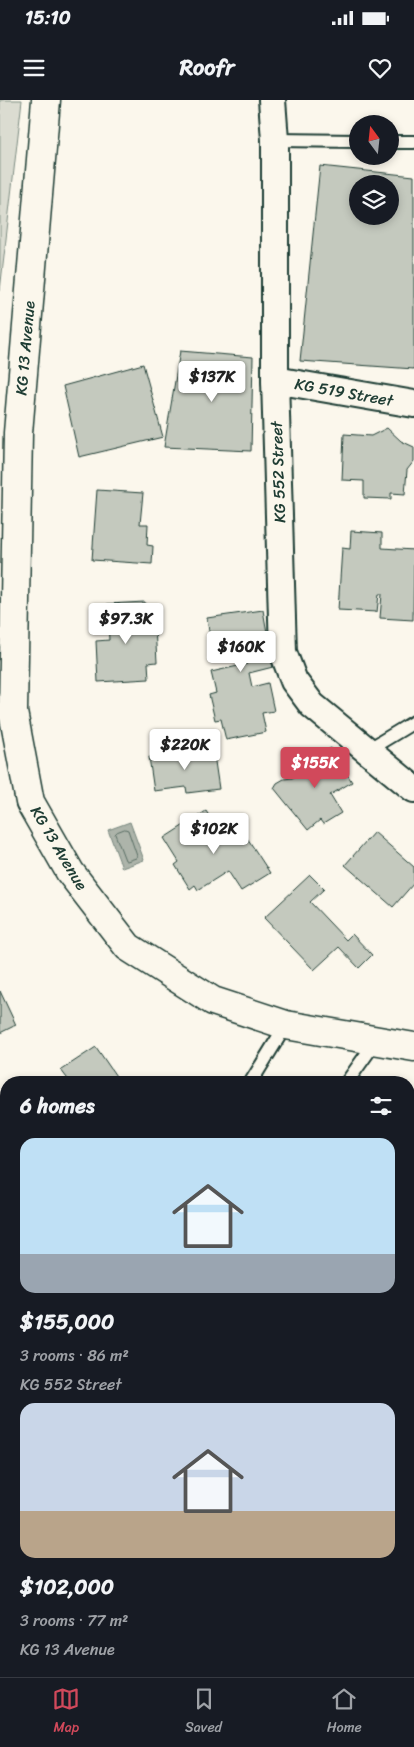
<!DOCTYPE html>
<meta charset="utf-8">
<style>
:root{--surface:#171b24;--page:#20242c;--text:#f1f3f6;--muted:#9ea1a6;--line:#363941;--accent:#d1495b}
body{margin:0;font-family:Sriracha,sans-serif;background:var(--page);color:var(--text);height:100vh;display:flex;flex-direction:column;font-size:19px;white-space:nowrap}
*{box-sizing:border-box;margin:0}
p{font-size:16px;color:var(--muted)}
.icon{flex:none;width:28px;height:28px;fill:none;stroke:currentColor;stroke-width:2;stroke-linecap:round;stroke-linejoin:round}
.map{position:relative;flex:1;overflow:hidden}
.drawer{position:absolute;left:0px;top:976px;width:415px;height:601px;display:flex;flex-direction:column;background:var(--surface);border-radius:20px 20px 0 0;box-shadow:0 2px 8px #0003}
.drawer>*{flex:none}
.needle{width:32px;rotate:345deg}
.tools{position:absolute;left:349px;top:15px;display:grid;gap:10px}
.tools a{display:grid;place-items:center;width:50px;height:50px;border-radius:50%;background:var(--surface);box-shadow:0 2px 8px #0003;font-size:25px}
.price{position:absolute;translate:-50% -42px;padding:0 11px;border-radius:5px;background:#fff;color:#222;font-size:16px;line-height:32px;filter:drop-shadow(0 1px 2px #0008)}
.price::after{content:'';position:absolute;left:50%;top:30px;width:15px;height:11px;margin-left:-8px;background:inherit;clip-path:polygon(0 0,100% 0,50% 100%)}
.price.selected{background:var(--accent);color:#fff}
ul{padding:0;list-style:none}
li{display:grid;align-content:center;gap:10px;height:265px;padding:0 20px}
li span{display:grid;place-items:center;height:155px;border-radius:15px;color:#555}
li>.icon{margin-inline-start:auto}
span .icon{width:90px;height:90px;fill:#fffc;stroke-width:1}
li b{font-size:21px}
h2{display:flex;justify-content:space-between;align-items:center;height:60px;padding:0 20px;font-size:21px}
.status{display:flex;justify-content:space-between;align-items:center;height:35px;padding:0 25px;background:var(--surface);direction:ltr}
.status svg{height:14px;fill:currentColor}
header{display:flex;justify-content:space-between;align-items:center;height:65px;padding:0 20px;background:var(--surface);font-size:22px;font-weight:700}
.menu{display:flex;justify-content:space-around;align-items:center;height:70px;border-top:1px solid var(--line);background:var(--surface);font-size:14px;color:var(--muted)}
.menu a{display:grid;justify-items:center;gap:2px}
.menu .selected{color:var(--accent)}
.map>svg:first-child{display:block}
.green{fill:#dbdcd1;stroke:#7d8c82}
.water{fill:#adb4aa;stroke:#74847b}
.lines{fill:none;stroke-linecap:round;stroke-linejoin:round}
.shore{stroke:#586d63;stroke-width:1}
.building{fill:#c4c9be;stroke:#1f3d34;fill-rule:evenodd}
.lane-casing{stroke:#1f3d34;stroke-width:16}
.street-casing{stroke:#1f3d34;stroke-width:30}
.secondary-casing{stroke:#1f3d34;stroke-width:31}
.path{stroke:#1f3d34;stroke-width:3;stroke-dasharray:1 4;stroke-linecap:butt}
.lane{stroke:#fbf7ec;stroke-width:12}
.street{stroke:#fbf7ec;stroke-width:26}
.secondary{stroke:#fbf7ec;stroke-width:28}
.labels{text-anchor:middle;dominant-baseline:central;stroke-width:4;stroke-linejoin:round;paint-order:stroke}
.street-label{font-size:16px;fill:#1f3d34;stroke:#fbf7ec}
</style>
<div class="status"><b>15:10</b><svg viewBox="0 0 49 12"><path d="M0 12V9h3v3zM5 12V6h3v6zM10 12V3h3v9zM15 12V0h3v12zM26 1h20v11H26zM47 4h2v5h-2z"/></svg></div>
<header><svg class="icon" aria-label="menu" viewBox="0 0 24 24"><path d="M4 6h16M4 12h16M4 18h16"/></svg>Roofr<svg class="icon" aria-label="heart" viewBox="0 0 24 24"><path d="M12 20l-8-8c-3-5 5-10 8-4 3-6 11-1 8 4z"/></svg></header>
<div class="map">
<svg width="414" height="1577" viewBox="0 0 414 1577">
<rect width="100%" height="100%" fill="#fbf7ec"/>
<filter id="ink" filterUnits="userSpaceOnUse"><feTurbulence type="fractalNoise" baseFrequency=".02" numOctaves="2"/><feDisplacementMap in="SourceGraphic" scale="10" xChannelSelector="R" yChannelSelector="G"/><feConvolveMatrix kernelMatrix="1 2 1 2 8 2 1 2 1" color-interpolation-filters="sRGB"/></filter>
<g filter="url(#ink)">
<g class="green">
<path d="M0 0H22L0 191Z"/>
<path d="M0 1204 6 1210V1571H362L367 1577H0Z"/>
</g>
<path class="water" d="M130 722 144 760 122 768 108 730Z"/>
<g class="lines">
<path class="shore" d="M125 729 128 730 137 756 136 758 127 761 125 760 115 734 117 732Z"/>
</g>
<g class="building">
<path d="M320 66 414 76V269L300 261ZM358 84H390V116H358Z"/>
<path d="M180 251 253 257 251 351 164 347Z"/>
<path d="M143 264 163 337 79 357 63 286Z"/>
<path d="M387 328 401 341 414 347V361L407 370 405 394 391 393V399L364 398V381L342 380 344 334 371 336Z"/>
<path d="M97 390 143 393 140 424H148L147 445 153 446 152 464 92 460Z"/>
<path d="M351 431 382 433V448L414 450 413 520 380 518 382 494H379L377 512 338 510 342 448 350 449Z"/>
<path d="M145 502 146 528H155L157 562 148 563 149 579 98 582 96 541 109 540 107 504Z"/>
<path d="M263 510 273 567 249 573 252 587 268 583 274 611 262 613 266 632 226 640 221 619 215 620 209 595 216 593 211 572 247 564 244 553 213 558 207 518Z"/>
<path d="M213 648 219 689 187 693 186 687 154 691 149 657Z"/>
<path d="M331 648 352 682 330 695 341 713 323 724 320 720 308 730 274 688 277 683 284 679 292 678 298 675 303 668 311 663 310 660Z"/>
<path d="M206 711 225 741 242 730 270 773 241 791 228 771 198 790 195 785 190 789 175 765 179 762 164 738Z"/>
<path d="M374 732 414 767V783L393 807 345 765Z"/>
<path d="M310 775 324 789 310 802 346 840 352 834 372 855 359 868 339 847 314 870 264 818Z"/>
<path d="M0 891 16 925 0 933Z"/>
<path d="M96 947 120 982H70L61 970Z"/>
<path d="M409 1033 414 1035V1077L409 1076Z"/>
<path d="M409 1217 414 1221V1241L409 1239Z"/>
<path d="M409 1279 414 1282V1350L409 1348Z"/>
<path d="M409 1536 414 1547V1552L410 1554 411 1557 409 1558Z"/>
</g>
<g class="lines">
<g class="lane-casing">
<g id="lane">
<path d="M275 40 358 41"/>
<path d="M390 42H414"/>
<path d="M366 651 414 622"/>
<path d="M251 982 286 925"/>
<path d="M347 982 376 941"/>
<path d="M409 1103 414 1106"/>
<path d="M409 1170 414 1172"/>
</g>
</g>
<g class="street-casing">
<g id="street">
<path d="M272 0 275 40V280L283 552 294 581 312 605 414 689"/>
<path d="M275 280 414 304"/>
</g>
</g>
<g class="secondary-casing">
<path id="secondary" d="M46 0 18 333 13 612 30 702 70 772 128 847 213 901 286 925 414 947"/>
</g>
<g class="path">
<path d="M0 1144 6 1151"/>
<path d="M365 1571 368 1577"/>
</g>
<use href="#lane" class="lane"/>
<use href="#street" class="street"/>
<use href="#secondary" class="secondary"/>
</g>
</g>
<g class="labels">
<g class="street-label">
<text transform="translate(25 248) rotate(-85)">KG 13 Avenue</text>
<text transform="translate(344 292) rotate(10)">KG 519 Street</text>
<text transform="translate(278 372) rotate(-92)">KG 552 Street</text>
<text transform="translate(59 748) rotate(59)">KG 13 Avenue</text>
</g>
</g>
</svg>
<div class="tools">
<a><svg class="needle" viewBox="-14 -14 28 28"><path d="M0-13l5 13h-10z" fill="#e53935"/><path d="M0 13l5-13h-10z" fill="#9ea1a6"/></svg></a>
<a><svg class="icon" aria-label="layers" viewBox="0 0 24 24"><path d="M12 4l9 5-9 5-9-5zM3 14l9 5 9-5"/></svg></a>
</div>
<b class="price" style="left:212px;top:303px">$137K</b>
<b class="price" style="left:126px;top:545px">$97.3K</b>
<b class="price" style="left:241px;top:573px">$160K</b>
<b class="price" style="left:185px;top:671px">$220K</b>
<b class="price selected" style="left:315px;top:689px">$155K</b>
<b class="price" style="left:214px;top:755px">$102K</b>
<section class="drawer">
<h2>6 homes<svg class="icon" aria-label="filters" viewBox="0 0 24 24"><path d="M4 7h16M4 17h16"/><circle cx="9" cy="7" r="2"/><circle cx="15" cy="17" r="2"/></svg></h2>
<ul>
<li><span style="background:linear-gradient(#bfe0f5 75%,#9aa5b1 0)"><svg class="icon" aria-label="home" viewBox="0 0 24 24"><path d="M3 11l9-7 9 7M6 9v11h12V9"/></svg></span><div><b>$155,000</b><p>3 rooms · 86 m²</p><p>KG 552 Street</p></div></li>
<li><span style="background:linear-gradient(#c9d6e8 70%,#b9a48a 0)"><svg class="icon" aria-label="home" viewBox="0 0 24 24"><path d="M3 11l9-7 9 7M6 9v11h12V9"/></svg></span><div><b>$102,000</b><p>3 rooms · 77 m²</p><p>KG 13 Avenue</p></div></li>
</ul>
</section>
</div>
<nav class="menu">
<a class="selected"><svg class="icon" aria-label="map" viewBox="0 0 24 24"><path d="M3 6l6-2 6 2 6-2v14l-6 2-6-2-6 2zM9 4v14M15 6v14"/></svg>Map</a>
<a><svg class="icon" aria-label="saved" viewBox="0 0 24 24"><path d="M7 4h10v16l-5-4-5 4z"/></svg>Saved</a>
<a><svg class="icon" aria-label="home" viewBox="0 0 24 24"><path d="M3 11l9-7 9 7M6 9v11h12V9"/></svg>Home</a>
</nav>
